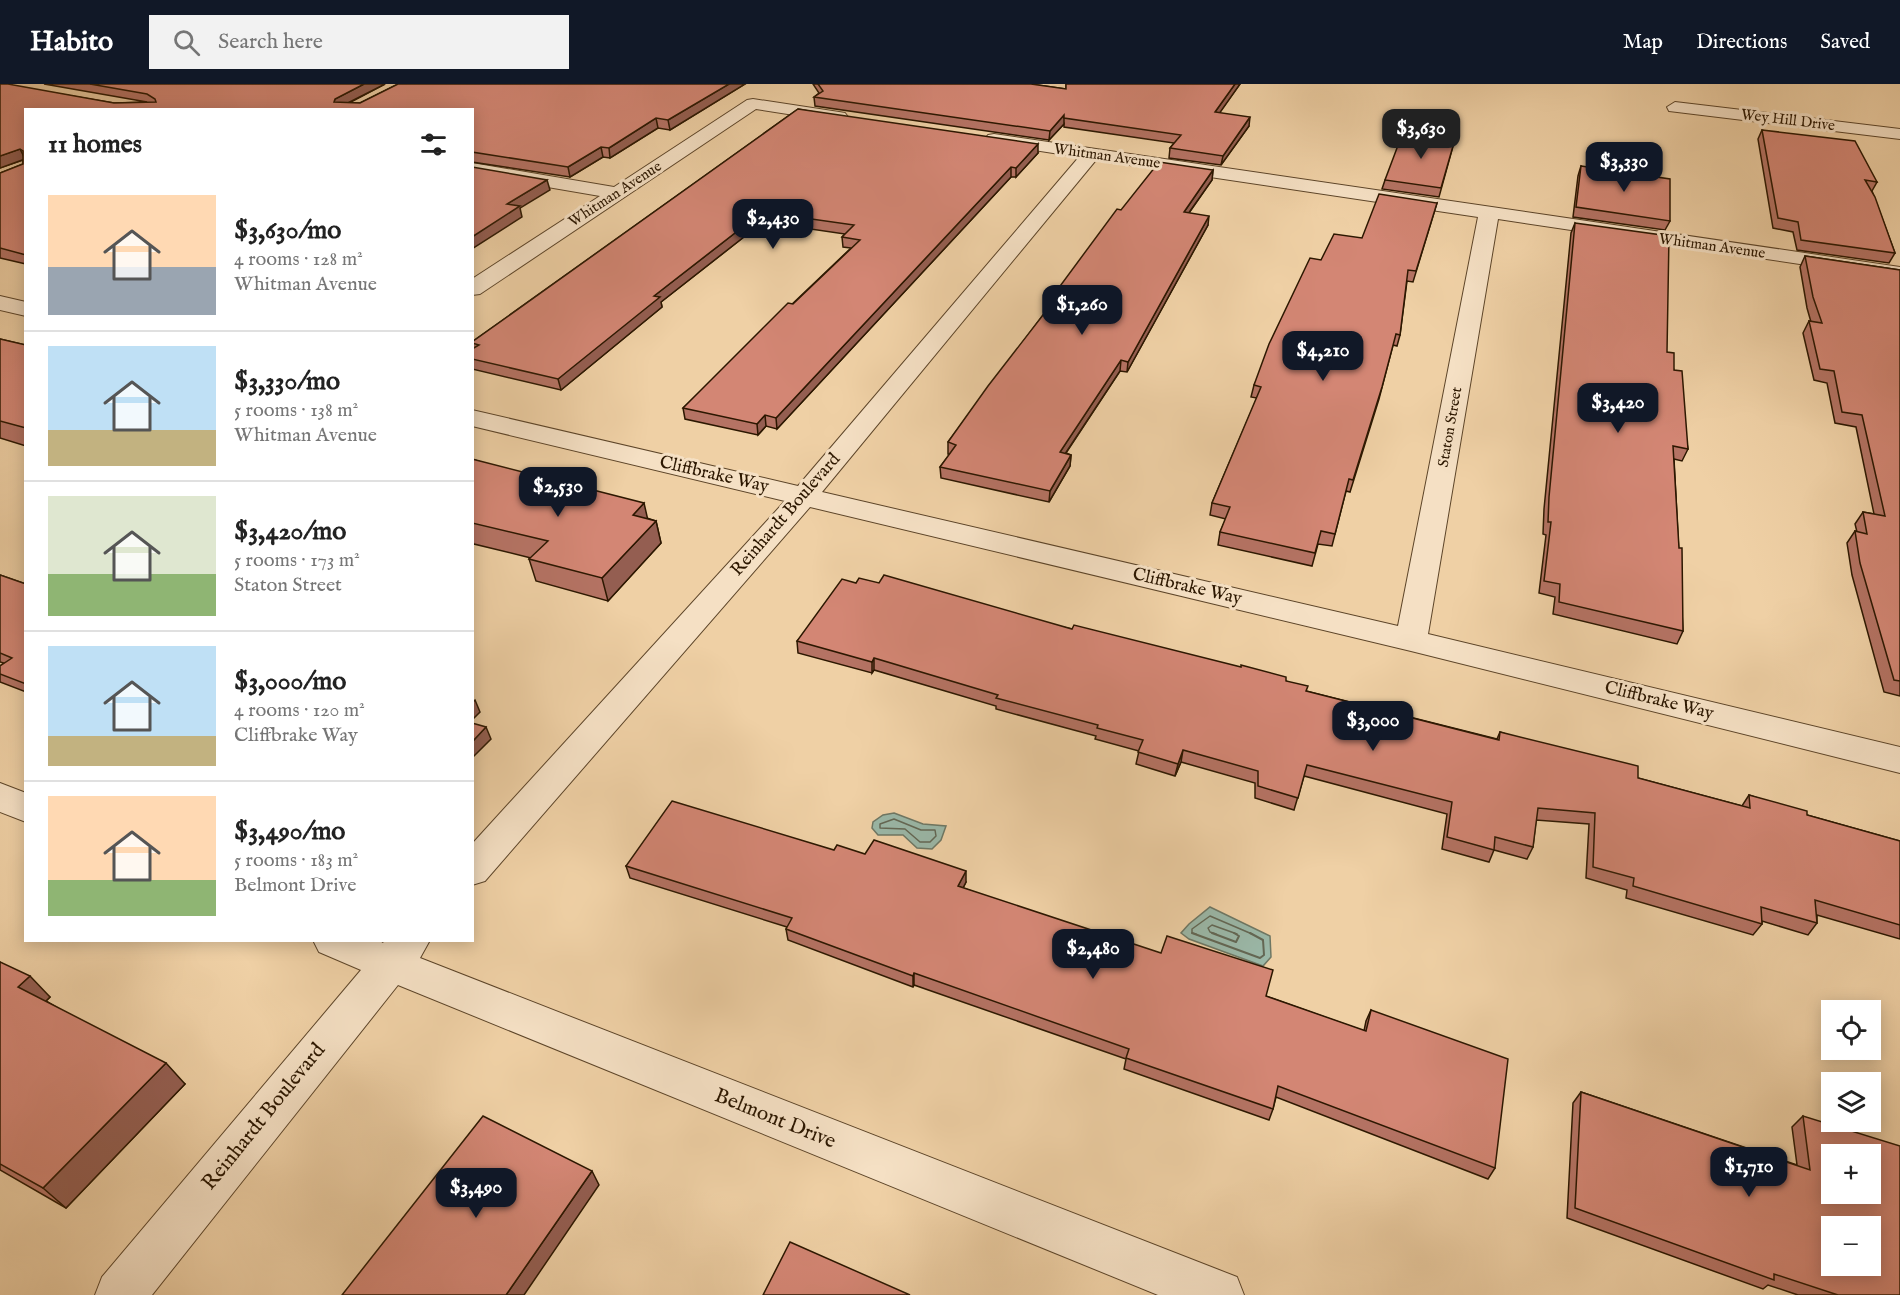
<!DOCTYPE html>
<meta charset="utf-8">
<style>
:root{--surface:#fff;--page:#f2f2f2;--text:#222;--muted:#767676;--line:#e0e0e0;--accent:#111827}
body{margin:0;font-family:"IM FELL English",serif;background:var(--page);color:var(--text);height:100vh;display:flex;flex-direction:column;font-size:22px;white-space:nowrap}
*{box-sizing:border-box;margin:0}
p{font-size:20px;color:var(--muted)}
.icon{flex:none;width:33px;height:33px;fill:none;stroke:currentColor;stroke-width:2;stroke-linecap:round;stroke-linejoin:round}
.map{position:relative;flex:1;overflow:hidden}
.sheet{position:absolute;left:24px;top:24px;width:450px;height:834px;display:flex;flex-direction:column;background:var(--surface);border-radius:0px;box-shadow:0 3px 15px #0003}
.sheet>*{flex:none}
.fabs{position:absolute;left:1821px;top:916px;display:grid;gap:12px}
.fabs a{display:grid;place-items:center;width:60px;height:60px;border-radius:0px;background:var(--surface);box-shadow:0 3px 15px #0003;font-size:30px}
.price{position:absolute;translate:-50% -51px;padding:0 14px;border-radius:12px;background:var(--accent);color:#fff;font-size:20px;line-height:39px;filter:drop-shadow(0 2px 3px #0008)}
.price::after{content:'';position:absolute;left:50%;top:36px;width:18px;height:14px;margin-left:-9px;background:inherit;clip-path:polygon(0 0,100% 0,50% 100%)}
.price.on{background:#222;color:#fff}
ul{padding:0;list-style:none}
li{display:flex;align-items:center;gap:18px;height:150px;padding:0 24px}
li+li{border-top:2px solid var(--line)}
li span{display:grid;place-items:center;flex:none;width:168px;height:120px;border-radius:0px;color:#555}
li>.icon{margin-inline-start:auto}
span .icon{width:72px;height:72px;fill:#fffc;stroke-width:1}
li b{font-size:26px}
h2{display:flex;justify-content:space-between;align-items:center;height:72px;padding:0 24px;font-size:26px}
header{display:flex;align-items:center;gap:36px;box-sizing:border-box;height:84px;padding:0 30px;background:var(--accent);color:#fff}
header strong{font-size:28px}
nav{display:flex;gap:33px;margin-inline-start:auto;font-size:21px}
.search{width:420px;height:54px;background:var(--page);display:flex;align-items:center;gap:15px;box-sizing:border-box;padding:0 21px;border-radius:0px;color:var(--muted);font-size:22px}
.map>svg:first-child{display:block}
.water{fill:#9ab7a7;stroke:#6e7764;stroke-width:1.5}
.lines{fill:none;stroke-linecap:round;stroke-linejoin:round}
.shore-far1{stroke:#636754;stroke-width:1.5}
.shore{stroke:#636754;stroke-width:2}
.minor-casing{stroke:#5d4529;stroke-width:2}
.minor{fill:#f5e0c4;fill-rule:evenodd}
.wall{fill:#b57364;stroke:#2c1700;stroke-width:1.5}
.shaded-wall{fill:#945e51;stroke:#2c1700;stroke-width:1.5}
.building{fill:#d38674;stroke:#2c1700;stroke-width:1.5;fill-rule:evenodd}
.labels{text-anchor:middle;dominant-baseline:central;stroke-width:6;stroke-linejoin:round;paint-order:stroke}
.far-street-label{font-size:15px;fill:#2c1700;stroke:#f5e0c4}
.street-label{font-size:18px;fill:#2c1700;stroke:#f5e0c4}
.near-street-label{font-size:21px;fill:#2c1700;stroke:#f5e0c4}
</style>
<header>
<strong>Habito</strong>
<div class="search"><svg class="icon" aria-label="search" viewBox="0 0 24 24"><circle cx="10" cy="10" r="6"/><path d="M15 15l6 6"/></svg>Search here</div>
<nav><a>Map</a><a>Directions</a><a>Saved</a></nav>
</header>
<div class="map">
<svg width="1900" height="1211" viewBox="0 0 1900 1211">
<rect width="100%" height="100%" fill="#efd0a5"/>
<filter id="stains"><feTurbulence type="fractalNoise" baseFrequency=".00333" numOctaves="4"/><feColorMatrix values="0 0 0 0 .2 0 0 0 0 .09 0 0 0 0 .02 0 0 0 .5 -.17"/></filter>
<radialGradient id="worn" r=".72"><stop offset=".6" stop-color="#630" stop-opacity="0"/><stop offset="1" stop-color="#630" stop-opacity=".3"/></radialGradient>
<g class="water">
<path d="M894 729 923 740 946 742 941 756 932 765 917 764 903 751H878L872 744 873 738 883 731Z"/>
<path d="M1210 823 1270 852 1271 873 1263 882 1189 855 1181 849 1189 840Z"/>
</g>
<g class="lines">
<g class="shore-far1">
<path d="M894 735 921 746H935L936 752 930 758H920L905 745 880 744V740Z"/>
<path d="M1196 850 1192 849V845L1210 832 1252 850"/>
<path d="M1216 850 1210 848 1208 844 1212 841 1237 850"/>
</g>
<g class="shore">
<path d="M1192 849 1260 874 1264 871 1263 856 1250 849"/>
<path d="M1212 849 1236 858 1239 852 1234 849"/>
</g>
<g class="minor-casing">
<g id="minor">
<path d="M753 15 839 28 845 29 848 33 845 37 839 38 756 25 480 210 472 211V195L600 112 472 90V79L614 103 747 16Z"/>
<path d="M1675 18 1900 45V55L1669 27 1667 23Z"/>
<path d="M994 50 1900 183V195L1498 135 1428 550 1900 663V689L1411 567 810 423 485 797 472 801V760L785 417 472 342V326L798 402 1079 73 988 59 985 55 988 51ZM1096 76 1478 133 1398 542 822 408Z"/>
<path d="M0 212 26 218V232L0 226Z"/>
<path d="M0 699 26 709V738L0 728Z"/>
<path d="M313 856H378L383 859 385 856H430L420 874 1219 1186 1237 1193 1244 1211H1158L398 901 152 1211H95L102 1193 361 886 319 868Z"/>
</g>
</g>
<use href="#minor" class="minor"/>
</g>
<g class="wall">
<path d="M0 0 114 19 147 18 44 0H385L349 19H360L398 0H745L670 46 658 44 610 74 603 73 570 93 472 78V26H26V180L0 174V89L23 80V76L0 84Z"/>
<path d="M813 0H1031L1066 5V0H1240L1219 29 1249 42 1221 81 1169 74 1170 64 1174 59 1064 43V40L1049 56 815 22 814 13 819 9Z"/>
<path d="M798 25 1038 69 1016 93H1011L777 345 766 342 758 351 685 335 683 324 851 164 843 163 842 153 845 150 763 138 661 218 662 223 561 306 472 285V258Z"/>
<path d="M1762 46 1877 98 1872 107 1895 169 1889 179 1797 166 1793 148 1773 144 1758 55Z"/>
<path d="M1455 55 1439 113 1382 105 1385 96Z"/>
<path d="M1581 82 1670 137 1665 146 1573 133 1578 92Z"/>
<path d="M1213 86 1212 96 1189 129 1208 141 1127 288 1120 287 1066 369 1071 371 1070 382 1049 418 941 394 940 383 950 370H948V358L1052 219V213Z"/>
<path d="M1437 119 1413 198 1407 197 1400 251 1397 262 1393 261 1379 315 1350 408 1346 407 1332 462 1318 460 1312 482 1218 461 1220 448 1226 435 1210 431 1212 419 1257 314 1251 313 1254 301 1321 176Z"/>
<path d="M1575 139 1667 268 1674 286 1688 365 1682 377 1674 375 1683 547 1677 560 1553 530 1555 513 1539 509 1546 451 1543 450 1544 425 1571 149Z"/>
<path d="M1805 172 1900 186V612L1884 608 1852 491 1847 459 1855 447 1857 448 1855 440 1863 428 1874 430 1856 343 1835 339 1827 299 1814 296 1803 249 1809 237 1811 238 1807 224 1800 183Z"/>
<path d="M0 255 26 261V362L0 354Z"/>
<path d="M472 375 656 437 661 459 608 517 536 497 529 475 531 474 474 460 472 456Z"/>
<path d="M0 491 26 500V608L0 598V582L4 579 0 578Z"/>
<path d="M856 499 1072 545 1286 597 1306 607 1497 655 1500 648 1638 694 1742 722 1749 711 1807 731 1900 757V855L1817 831V839L1808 851 1762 837V840L1753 851 1626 814 1627 806 1586 794 1589 740 1536 736 1533 763 1527 775 1494 766 1489 778 1442 765 1447 730 1304 692 1294 726 1255 714V699L1181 678 1175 692 1136 680 1139 667 1095 655 1096 652 996 625V622L874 586 872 589 798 569 797 557Z"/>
<path d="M834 766 865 770 966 798 963 804 1364 947 1366 937 1371 926 1495 1084 1488 1095 1276 1013 1273 1025 1269 1036 1124 985 1126 975 914 901 913 903 788 856 786 845 787 843 630 794 626 782Z"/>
<path d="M0 878 50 913 46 917 185 1000 66 1124 0 1086Z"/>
<path d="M1581 1008 1797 1081 1792 1043 1803 1032 1900 1211H1798L1768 1201 1763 1205 1567 1134 1573 1019Z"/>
</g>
<g class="shaded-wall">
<path d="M364 0H385L338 24 334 18 335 15Z"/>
<path d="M729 0H745L670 46 668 36Z"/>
<path d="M1235 0H1240L1214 37 1215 28Z"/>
<path d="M1064 31V40L1049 56 1050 47Z"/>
<path d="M1250 33 1249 42 1221 81 1223 72Z"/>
<path d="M656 34 658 44 610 74 609 64Z"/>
<path d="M1038 60V69L1016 93V84Z"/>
<path d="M601 63 603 73 570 93 568 83Z"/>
<path d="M20 65 25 75 0 84V72Z"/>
<path d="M1011 83V93L777 345 776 334Z"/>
<path d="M1213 86 1212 96 1183 137 1184 128Z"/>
<path d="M547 96 550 106 520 124 522 133 472 165V153L507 120Z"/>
<path d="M762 128 763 138 661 218 662 223 561 306 558 295 654 212Z"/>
<path d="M1209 132 1208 141 1127 288 1128 278Z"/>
<path d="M1121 276 1120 287 1059 379 1060 368Z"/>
<path d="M765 331 766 342 758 351 757 340Z"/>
<path d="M1071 371 1070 382 1049 418 1050 407Z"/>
<path d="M644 419 649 441 633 431Z"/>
<path d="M656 437 661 459 608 517 602 494Z"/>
<path d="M874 574V586L872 589V578Z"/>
<path d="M475 616 480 628 472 636V619Z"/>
<path d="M486 643 491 655 472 674V658Z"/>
<path d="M1183 666 1181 678 1175 692 1178 680Z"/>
<path d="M966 787V798L958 814V802Z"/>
<path d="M914 889V901L913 903V892Z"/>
<path d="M30 892 50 913 38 925 18 903Z"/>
<path d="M166 979 185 1000 66 1124 43 1104Z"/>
<path d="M592 1087 599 1101 524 1211H506Z"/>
</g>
<g class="building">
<path d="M0 0H8L114 19 156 18 155 15 147 10 90 0H364L335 15 334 18 360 19 398 0H729L668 36 656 34 609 64 601 63 568 83 472 68V26H26V171L0 164V89L23 80V67L20 65 0 72Z"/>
<path d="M818 0H1031L1066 5V0H1235L1215 28 1250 33 1223 72 1170 64 1181 51 1064 34V31L1050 47 814 13 823 7Z"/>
<path d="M798 25 1038 60 1016 84 1011 83 776 334 765 331 757 340 683 324 788 219 793 220 860 156 842 153 854 141 762 128 654 212 660 213 558 295 472 275V265L479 261 472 259V258Z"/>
<path d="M1762 46 1855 57 1877 98 1865 96 1875 113 1895 169 1801 156 1798 138 1778 134Z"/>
<path d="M1403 48 1455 55 1441 104 1385 96Z"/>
<path d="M1159 78 1213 86 1184 128 1209 132 1128 278 1121 276 1060 368 1071 371 1050 407 940 383 956 361 948 358 988 302 1057 213H1052L1117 125 1121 126Z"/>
<path d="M1581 82 1670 95V137L1576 123Z"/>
<path d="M472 83 547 96 507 120 520 122 472 153Z"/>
<path d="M1379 110 1437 119 1416 187 1408 186 1400 251 1396 250 1382 303 1353 396 1349 395 1335 450 1321 447 1315 469 1220 448 1230 423 1212 419 1261 303 1254 301 1269 260 1310 174 1321 176 1334 150 1362 154Z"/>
<path d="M1575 139 1669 152 1667 268 1674 269V286L1682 287 1688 365 1673 362 1679 464H1682L1683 547 1559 518 1560 500 1544 497 1551 438H1548L1549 413Z"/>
<path d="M1805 172 1900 186V597L1894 596 1860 479 1855 447 1867 450 1863 428 1885 432 1862 331 1842 328 1834 287 1820 285 1809 237 1822 239 1813 213Z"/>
<path d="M0 255 26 261V344L0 337Z"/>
<path d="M472 375 644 419 633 431 656 437 602 494 529 475 548 457 472 439Z"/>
<path d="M0 491 26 500V600L0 590V582L12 574 0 569Z"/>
<path d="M884 491 1072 545 1074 541 1241 583V581L1286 593V597L1308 602 1306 607 1499 656 1500 648 1638 682V694L1750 724 1749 711 1807 727V731L1900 757V841L1815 816 1817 839 1761 823 1762 840 1633 802 1634 794 1593 783 1595 729 1538 724 1533 763 1495 753 1494 766 1447 753 1452 718 1307 681 1298 714 1258 702V687L1183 666 1178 680 1138 668 1143 656 1097 644 1098 641 996 614 998 611 874 574 872 578 797 557 842 495 856 499 859 494 879 499Z"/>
<path d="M472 639 486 643 472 658Z"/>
<path d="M672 717 834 766 837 761 865 770 874 756 966 787 958 802 1161 869 1167 852 1273 886 1266 912 1366 947 1371 926 1508 975 1495 1084 1278 1002 1273 1025 1126 974 1129 965 914 889 913 892 786 845 792 834 626 782Z"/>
<path d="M0 878 30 892 18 903 166 979 43 1104 0 1080Z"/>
<path d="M1581 1008 1810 1086 1803 1032 1900 1062V1211H1838L1774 1190V1196L1575 1124ZM1832 1071H1870V1110H1832ZM1832 1143H1870V1182H1832Z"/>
<path d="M483 1032 592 1087 506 1211H342Z"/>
<path d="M790 1158 910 1211H763Z"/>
</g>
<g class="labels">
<g class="far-street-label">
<text transform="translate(1788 36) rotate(7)">Wey Hill Drive</text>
<text transform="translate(1107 72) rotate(8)">Whitman Avenue</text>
<text transform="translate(615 110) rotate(-33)">Whitman Avenue</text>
<text transform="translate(1712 162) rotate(8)">Whitman Avenue</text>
<text transform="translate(1450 343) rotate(-80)">Staton Street</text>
</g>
<g class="street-label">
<text transform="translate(714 391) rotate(13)">Cliffbrake Way</text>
<text transform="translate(786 431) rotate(-49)">Reinhardt Boulevard</text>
<text transform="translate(1187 503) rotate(13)">Cliffbrake Way</text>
<text transform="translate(1659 617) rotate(14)">Cliffbrake Way</text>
</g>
<g class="near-street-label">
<text transform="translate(264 1033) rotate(-51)">Reinhardt Boulevard</text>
<text transform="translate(775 1035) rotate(22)">Belmont Drive</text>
</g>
</g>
<rect width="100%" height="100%" filter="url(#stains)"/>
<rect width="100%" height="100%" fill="url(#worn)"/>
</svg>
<div class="fabs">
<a><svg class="icon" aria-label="locate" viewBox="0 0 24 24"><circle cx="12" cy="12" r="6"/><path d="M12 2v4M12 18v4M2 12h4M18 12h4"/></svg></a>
<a><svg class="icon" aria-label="layers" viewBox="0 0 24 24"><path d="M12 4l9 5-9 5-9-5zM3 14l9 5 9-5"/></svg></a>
<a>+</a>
<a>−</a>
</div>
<b class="price on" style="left:1421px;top:76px">$3,630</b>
<b class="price" style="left:1624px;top:109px">$3,330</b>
<b class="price" style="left:773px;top:166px">$2,430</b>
<b class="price" style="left:1082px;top:252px">$1,260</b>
<b class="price" style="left:1323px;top:298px">$4,210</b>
<b class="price" style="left:1618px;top:350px">$3,420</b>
<b class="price" style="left:558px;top:434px">$2,530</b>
<b class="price" style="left:1373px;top:668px">$3,000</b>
<b class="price" style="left:1093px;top:896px">$2,480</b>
<b class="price" style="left:1749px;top:1114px">$1,710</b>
<b class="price" style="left:476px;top:1135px">$3,490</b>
<section class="sheet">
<h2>11 homes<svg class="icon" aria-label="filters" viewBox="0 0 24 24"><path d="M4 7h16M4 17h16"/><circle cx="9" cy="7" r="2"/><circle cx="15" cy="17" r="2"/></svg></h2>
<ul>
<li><span style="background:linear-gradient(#ffd9b3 60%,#9aa5b1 0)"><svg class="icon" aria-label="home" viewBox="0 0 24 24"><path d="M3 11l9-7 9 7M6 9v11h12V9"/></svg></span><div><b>$3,630/mo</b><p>4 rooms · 128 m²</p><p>Whitman Avenue</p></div></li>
<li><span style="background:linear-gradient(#bfe0f5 70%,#c2b280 0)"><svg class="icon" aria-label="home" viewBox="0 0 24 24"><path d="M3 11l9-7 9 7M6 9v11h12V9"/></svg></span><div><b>$3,330/mo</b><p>5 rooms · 138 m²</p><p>Whitman Avenue</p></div></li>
<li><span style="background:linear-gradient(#dfe7d0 65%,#8fb573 0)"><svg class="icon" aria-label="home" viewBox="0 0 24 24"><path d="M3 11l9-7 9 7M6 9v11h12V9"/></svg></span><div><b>$3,420/mo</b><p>5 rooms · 173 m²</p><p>Staton Street</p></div></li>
<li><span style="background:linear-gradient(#bfe0f5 75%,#c2b280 0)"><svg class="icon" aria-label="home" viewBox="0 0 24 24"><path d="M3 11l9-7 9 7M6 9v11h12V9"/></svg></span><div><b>$3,000/mo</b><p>4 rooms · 120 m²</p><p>Cliffbrake Way</p></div></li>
<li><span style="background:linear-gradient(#ffd9b3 70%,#8fb573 0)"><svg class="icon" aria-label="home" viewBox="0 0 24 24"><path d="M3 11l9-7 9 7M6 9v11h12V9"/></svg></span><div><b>$3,490/mo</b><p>5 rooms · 183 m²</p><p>Belmont Drive</p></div></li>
</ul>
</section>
</div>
